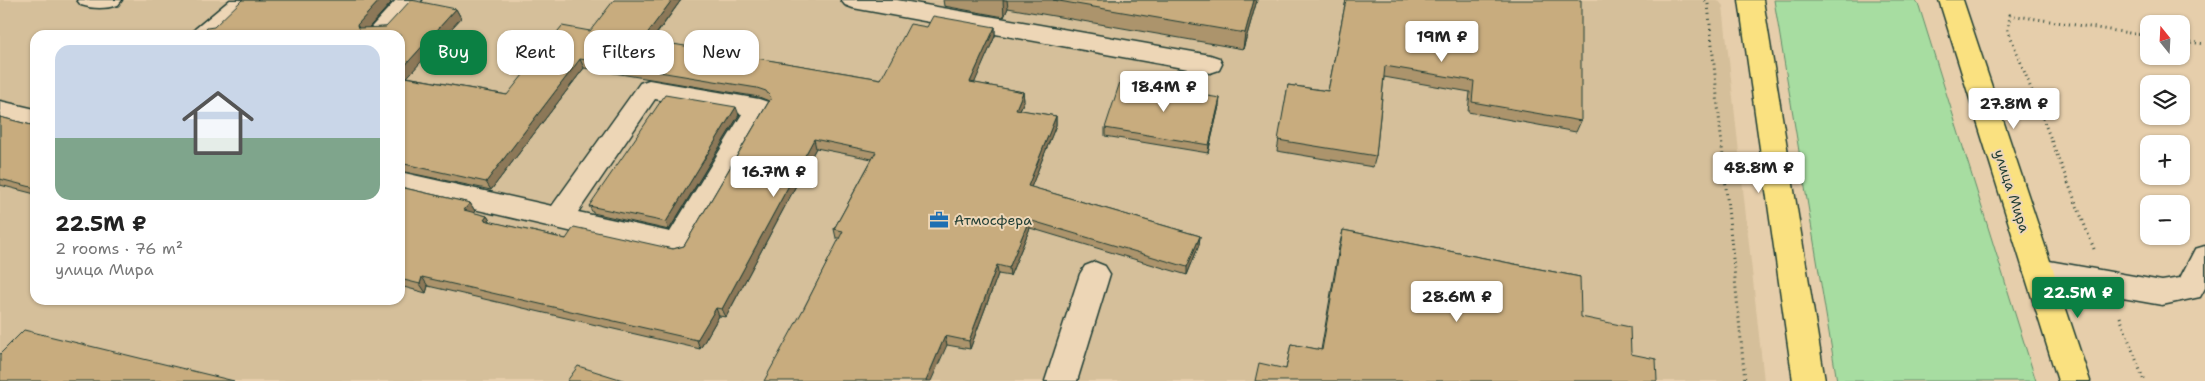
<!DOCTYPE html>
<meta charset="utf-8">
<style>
:root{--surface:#fff;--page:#f6f6f6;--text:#222;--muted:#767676;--accent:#0b8043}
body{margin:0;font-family:"Shantell Sans",sans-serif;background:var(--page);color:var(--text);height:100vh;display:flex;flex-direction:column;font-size:19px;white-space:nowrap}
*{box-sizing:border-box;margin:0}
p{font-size:16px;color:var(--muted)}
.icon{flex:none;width:28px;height:28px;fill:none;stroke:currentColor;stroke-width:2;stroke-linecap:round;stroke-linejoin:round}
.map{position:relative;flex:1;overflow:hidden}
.details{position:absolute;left:30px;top:30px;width:375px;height:275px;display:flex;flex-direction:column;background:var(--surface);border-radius:15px;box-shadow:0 1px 4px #0004}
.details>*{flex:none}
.top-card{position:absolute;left:420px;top:30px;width:475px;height:45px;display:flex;gap:10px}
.needle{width:32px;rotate:342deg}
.buttons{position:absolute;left:2140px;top:15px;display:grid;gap:10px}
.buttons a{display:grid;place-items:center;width:50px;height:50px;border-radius:10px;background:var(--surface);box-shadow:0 1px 4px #0004;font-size:25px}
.price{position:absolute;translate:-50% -42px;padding:0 11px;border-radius:5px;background:#fff;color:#222;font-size:16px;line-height:32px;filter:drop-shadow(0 1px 2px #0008)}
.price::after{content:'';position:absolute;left:50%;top:30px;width:15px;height:11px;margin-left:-8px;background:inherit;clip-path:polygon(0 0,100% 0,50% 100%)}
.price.active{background:var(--accent);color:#fff}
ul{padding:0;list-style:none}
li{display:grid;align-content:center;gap:10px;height:265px;padding:0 25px}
li span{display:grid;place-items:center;height:155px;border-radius:15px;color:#555}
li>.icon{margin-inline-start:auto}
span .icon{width:90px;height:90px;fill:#fffc;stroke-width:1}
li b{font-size:21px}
.chip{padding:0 18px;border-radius:15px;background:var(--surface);box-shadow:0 1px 4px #0004;font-size:18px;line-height:45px}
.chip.active{background:var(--accent);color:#fff}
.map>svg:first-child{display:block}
.built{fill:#d5bf9a;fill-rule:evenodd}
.green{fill:#a7dda1;stroke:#638d6a}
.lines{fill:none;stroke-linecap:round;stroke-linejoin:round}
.minor-casing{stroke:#1f3d34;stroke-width:3}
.major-casing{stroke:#1f3d34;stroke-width:3}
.path{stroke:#1f3d34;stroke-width:3;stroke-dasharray:1 4;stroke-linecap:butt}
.minor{fill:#edd6b6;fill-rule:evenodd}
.major{fill:#fae180;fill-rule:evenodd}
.wall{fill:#ac946c;stroke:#1f3d34}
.shaded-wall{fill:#8c7858;stroke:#1f3d34}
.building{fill:#c8ac7e;stroke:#1f3d34}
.labels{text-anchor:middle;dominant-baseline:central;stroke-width:4;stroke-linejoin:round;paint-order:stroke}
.street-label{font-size:14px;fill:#1f3d34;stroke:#edd6b6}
.poi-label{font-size:14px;fill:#1f3d34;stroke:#edd6b6;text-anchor:start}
</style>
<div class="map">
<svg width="2205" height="381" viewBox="0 0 2205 381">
<rect width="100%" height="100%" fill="#e6ceab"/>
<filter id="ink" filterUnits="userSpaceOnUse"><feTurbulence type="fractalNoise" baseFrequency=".02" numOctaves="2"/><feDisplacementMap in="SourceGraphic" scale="10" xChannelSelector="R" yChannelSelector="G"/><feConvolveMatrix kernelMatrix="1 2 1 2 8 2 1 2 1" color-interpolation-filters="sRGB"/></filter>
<g filter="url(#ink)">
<path class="built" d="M0 0H1718L1723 6 1764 381H0ZM35 35H400V300H35Z"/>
<path class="green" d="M1774 0H1915L1919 6 2036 381H1837Z"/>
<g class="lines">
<g class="minor-casing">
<g id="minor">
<path d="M77 0H122L118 5C106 9 93 9 81 5Z"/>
<path d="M230 0H257L219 35H192L195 29Z"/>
<path d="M396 0H422L390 35H364Z"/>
<path d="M841 0H897L1210 55 1219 58 1222 64 1219 70 1210 73 853 8 845 5Z"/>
<path d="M649 80 759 99 768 102 772 108 687 253 677 256 400 192V172L552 206 640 83ZM655 99 742 114 670 232 578 212Z"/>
<path d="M0 101 35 109V127L0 119Z"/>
<path d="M2205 246V288L2200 297 2162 305 2038 283 2028 279 2023 271 2028 263 2038 259 2162 281 2180 278 2195 249Z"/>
<path d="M1095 262 1105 266 1110 274 1077 381H1045L1080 274 1085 266Z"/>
</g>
</g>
<g class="major-casing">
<g id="major">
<path d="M1739 0H1763L1825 381H1793Z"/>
<path d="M1939 0H1963L2090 381H2058Z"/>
</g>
</g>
<g class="path">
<path d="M1705 0 1708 4 1745 381"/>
<path d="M2181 41 2205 44"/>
<path d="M2094 249 2008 30 2010 15 2149 36"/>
<path d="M2120 317 2144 381"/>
</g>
<use href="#minor" class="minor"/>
<use href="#major" class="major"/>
</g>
<g class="wall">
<path d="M242 0H389L391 3 368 28 386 27 456 9 461 18 407 77 507 95 590 31 681 0 652 41 881 79 927 27H995V36L974 83 1023 92 1024 101 1020 110 1056 116V125L1031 187 1200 236 1199 245 1187 275 1030 228 1010 276 998 274 970 349 947 345 804 308 840 238H836L834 229 872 159 816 148 726 317 719 316 700 349 428 286 426 293 400 286V187L470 203 475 211 474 213 487 216 491 222 566 239 673 249 684 246 769 101 759 97 584 68 491 190 400 171V35Z"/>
<path d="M943 0H1257L1243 49 1008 8 1004 17 944 6Z"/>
<path d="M1346 0 1581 121 1576 132 1468 112 1470 92 1384 77 1376 156 1373 167 1277 151 1288 85 1328 91Z"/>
<path d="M1219 106 1208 153 1105 136V128Z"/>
<path d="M739 115 669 230 593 213 589 206Z"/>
<path d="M0 117 35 126V194L0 185Z"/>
<path d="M1343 230 1580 277 1255 381 1286 369 1291 344 1321 350 1339 247Z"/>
</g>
<g class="shaded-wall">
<path d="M380 0H389L391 3 363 34V35L357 25Z"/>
<path d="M672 0H681L646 48 643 39Z"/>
<path d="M1003 0H1007L1008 8 1004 17Z"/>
<path d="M1254 0H1257L1243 49 1245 33Z"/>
<path d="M456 9 461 18 401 84 400 82V71Z"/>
<path d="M995 27V36L971 91 970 82Z"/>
<path d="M580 59 584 68 491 190 486 182Z"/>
<path d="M1023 92 1024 101 1016 118V109Z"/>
<path d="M1220 98 1219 106 1208 153 1209 145Z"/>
<path d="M736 107 739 115 669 230 666 222Z"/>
<path d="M1056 116V125L1028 195V186Z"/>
<path d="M814 139 816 148 726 317 722 309Z"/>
<path d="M470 203 475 211 469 219 464 210Z"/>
<path d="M487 216 492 224 484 220Z"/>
<path d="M1029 220 1030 228 1010 276 1009 268Z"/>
<path d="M1200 236 1199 245 1187 275V267Z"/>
<path d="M997 265 998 274 970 349 969 341Z"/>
<path d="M422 277 428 286 426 293 420 284Z"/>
<path d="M716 308 719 316 700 349 697 340Z"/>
<path d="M945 336 947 345 931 381H926Z"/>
</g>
<g class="building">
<path d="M242 0H380L357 25 358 28 386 27 411 0 456 9 400 71V35H199L207 28 214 27Z"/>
<path d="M614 0H672L643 39 881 79 910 24 927 27 933 16 995 27 970 82 1023 92 1016 109 1056 116 1028 186 1200 236 1187 267 1029 220 1009 268 997 265 969 341 945 336 926 381H764L804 308 843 231 834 229 876 152 814 139 722 309 716 308 697 340 422 277 420 284 400 279V187L470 203 464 210 487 216 484 220 566 239 574 227 673 249 684 246 771 98 766 91 757 88 580 59 486 182 400 163V76L507 95 562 26 590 31Z"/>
<path d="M1053 0H1254L1245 33Z"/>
<path d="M1346 0H1581V121L1472 102 1474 81 1385 66 1376 156 1278 140 1288 85 1328 91Z"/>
<path d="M1120 82 1220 98 1209 145 1105 128Z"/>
<path d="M665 95 736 107 666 222 589 206Z"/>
<path d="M0 117 35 126V188L0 179Z"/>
<path d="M1343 230 1580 277 1581 317 1630 327 1631 354 1656 359 1657 381H1255L1259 363 1286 369 1291 344 1322 350Z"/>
<path d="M24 330 234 381H0V354Z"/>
<path d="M578 366 626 381H567Z"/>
</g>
</g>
<defs>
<g id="office-bare" transform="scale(1.5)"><path d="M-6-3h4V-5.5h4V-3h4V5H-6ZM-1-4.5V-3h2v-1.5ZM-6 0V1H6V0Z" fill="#1f6fb2" stroke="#edd6b6" stroke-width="2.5" paint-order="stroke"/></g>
</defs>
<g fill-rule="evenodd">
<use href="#office-bare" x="939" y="220"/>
</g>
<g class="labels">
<g class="street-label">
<text transform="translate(2012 191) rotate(72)">улица Мира</text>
</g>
<g class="poi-label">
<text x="954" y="220">Атмосфера</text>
</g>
</g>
</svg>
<div class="buttons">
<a><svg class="needle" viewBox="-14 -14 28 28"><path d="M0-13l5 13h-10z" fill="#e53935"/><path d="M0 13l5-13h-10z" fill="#767676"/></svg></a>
<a><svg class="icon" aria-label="layers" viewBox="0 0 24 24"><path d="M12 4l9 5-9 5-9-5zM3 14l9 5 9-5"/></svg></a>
<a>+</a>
<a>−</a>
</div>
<b class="price" style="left:1442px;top:63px">19M ₽</b>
<b class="price" style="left:1164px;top:113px">18.4M ₽</b>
<b class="price" style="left:2014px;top:130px">27.8M ₽</b>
<b class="price" style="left:1759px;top:194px">48.8M ₽</b>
<b class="price" style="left:774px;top:198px">16.7M ₽</b>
<b class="price active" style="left:2078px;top:319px">22.5M ₽</b>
<b class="price" style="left:1457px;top:323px">28.6M ₽</b>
<div class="top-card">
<a class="chip active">Buy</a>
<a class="chip">Rent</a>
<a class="chip">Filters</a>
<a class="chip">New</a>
</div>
<section class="details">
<ul>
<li><span style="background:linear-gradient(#c9d6e8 60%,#7fa58c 0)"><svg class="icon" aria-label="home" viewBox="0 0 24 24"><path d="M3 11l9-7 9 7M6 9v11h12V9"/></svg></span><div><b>22.5M ₽</b><p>2 rooms · 76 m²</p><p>улица Мира</p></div></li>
</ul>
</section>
</div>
